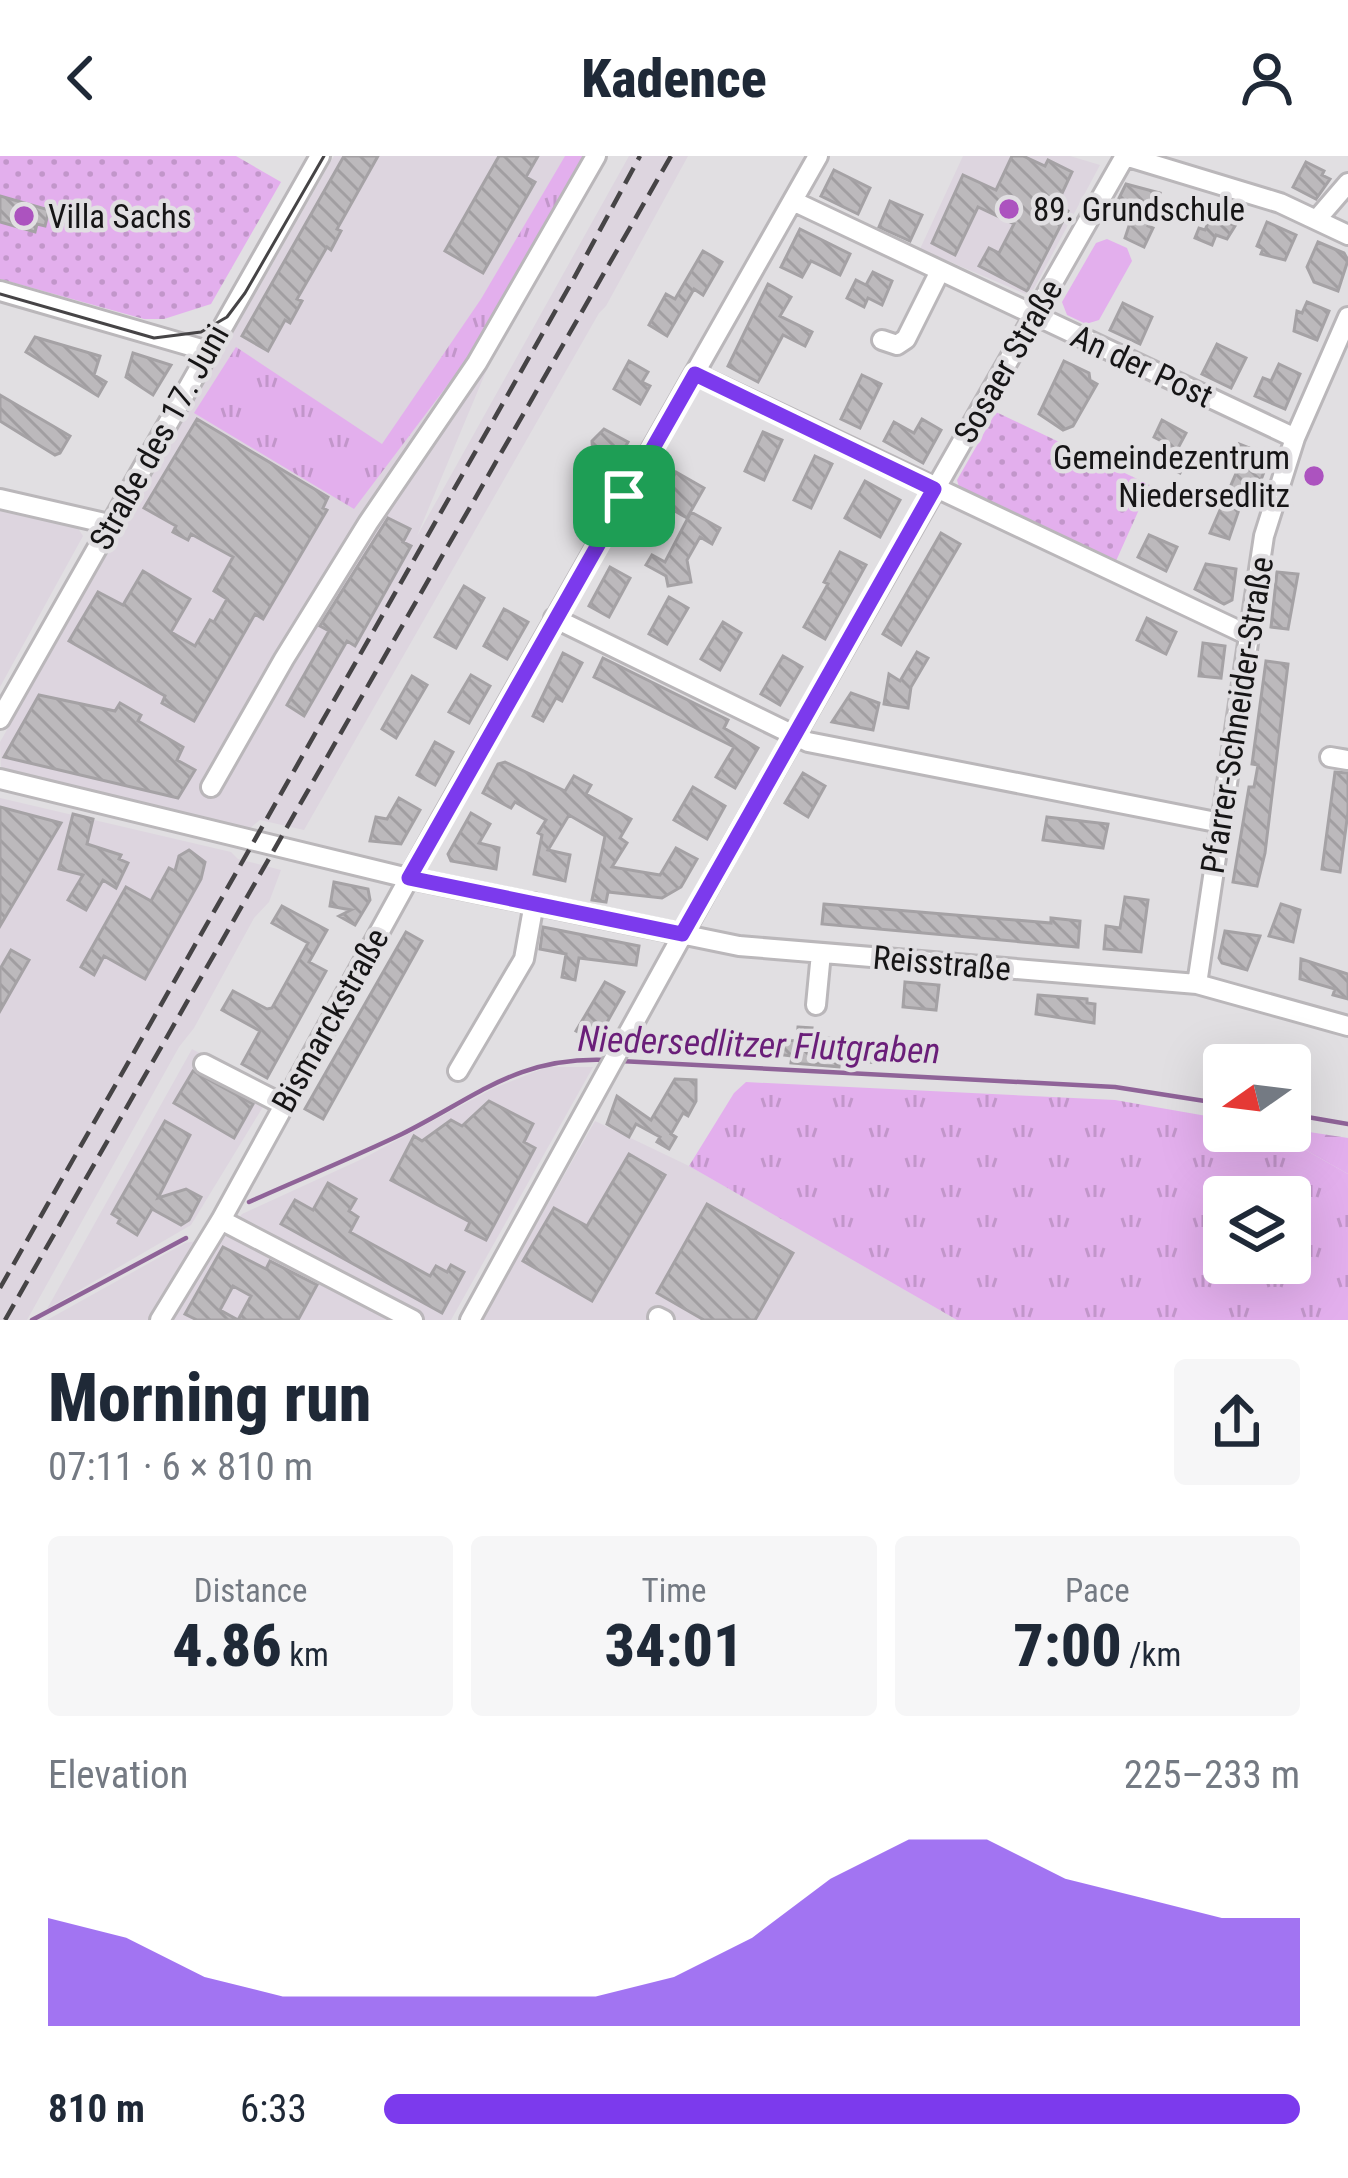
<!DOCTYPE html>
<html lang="en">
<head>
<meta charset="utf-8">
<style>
  :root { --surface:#fff; --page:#f6f6f7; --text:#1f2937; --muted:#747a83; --accent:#7c3aed }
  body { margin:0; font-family:"Roboto Condensed",sans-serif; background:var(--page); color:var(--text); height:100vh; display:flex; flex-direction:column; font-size:45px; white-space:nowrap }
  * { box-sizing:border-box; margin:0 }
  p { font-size:39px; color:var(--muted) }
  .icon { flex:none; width:66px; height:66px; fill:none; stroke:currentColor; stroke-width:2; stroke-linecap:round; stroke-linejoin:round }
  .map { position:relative; height:1164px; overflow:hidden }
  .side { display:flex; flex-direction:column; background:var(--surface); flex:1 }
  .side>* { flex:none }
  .needle { width:78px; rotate:256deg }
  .fabs { position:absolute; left:1203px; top:888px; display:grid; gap:24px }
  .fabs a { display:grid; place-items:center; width:108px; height:108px; border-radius:12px; background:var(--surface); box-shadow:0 12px 48px #0002; font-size:60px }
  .pin { position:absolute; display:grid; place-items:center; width:102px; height:102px; color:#fff; margin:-51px; border-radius:24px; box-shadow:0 6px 18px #0006 }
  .round { display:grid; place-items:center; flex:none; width:126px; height:126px; border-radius:12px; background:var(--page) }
  .summary { display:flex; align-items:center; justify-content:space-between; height:204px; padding:0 48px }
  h1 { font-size:66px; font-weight:800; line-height:90px }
  .metrics { display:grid; grid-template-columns:repeat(3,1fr); gap:18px; height:204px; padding:12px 48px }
  .metrics div { display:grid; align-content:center; border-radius:12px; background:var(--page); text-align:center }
  .metrics b { font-size:60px; font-weight:800 }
  .metrics small { font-size:33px; font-weight:400 }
  .metrics p { font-size:33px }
  .chart { height:336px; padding:24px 48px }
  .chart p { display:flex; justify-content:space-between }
  .chart svg { width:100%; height:216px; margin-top:12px; fill:var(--accent); opacity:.7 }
  ul { padding:0 48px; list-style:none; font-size:39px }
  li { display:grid; grid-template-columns:192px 144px 1fr; align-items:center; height:90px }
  li i { height:30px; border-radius:15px; background:var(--accent) }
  header { display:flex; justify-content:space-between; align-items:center; height:156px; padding:0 48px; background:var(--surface); font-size:54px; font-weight:800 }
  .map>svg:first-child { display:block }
  .built { fill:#ddd5df }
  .grass { fill:url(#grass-tufts); fill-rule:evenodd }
  .forest { fill:url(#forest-firs) }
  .park { fill:url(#park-dots) }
  .pitch { fill:#e3afed }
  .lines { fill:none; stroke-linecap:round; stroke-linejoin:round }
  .stream { stroke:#8f6398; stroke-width:4.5 }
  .building { fill:url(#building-back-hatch); stroke:#a5a2a5; stroke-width:3 }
  .minor-casing { stroke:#bab7ba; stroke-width:24 }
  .minor { stroke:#fff; stroke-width:18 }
  .tram { stroke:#464446; stroke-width:3 }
  .rail { stroke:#464446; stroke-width:4.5; stroke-dasharray:18 9; stroke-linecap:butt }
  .route-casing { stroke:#fff; stroke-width:24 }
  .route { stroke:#7c3aed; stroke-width:15 }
  .poi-dot { fill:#ac53bf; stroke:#e1dfe2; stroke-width:4.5 }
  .labels { text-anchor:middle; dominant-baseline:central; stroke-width:9; stroke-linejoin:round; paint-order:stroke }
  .poi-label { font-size:33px; fill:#161516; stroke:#e1dfe2; text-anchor:start }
  .street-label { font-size:33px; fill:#161516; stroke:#e1dfe2 }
  .water-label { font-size:36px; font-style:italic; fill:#6a1e79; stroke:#e1dfe2 }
</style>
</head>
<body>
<header><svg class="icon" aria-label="back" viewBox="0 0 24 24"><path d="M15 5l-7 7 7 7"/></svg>Kadence<svg class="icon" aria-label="person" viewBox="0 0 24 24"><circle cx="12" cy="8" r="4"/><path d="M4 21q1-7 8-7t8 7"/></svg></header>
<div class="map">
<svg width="1348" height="1164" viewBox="0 0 1348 1164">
  <defs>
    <pattern id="grass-tufts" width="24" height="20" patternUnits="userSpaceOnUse" patternTransform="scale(3)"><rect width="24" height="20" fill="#e3afed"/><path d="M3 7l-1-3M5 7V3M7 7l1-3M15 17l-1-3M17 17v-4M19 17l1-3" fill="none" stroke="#c296ca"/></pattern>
    <pattern id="forest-firs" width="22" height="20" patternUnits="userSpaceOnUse" patternTransform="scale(3)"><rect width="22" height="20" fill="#e3afed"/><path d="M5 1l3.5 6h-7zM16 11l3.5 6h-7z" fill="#c296ca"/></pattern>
    <pattern id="park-dots" width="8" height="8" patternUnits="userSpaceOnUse" patternTransform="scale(3)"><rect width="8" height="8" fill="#e3afed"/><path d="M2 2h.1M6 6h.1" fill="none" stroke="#c296ca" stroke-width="1.8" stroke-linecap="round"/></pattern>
    <pattern id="building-back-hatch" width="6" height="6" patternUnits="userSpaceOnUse" patternTransform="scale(3)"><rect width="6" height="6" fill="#bcb9bc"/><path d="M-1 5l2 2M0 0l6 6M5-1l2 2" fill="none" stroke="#a19ea1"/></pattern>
  </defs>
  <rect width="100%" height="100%" fill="#e1dfe2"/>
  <path class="built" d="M 334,0 L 579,0 L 464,199 L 487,213 L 417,380 L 629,0 L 688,0 L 606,150 L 599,157 L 304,674 L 260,664 L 250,672 L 1,615 L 0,586 Z
    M 963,0 L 1070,0 L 1100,9 L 1030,140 L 920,93 Z
    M 0,351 L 74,366 L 83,380 L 0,531 Z
    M 0,642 L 231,696 L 238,703 L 281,714 L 269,746 L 254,762 L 194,872 L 179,891 L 27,1164 L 0,1164 Z
    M 192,893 L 272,936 L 191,1069 L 47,1153 Z
    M 547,911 L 593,911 L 451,1164 L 47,1164 L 185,1087 L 226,1080 L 242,1058 L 362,1003 L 494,932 Z
    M 595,965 L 689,1010 L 957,1164 L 482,1164 Z"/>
  <path class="grass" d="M 565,0 L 586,0 L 471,198 L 354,353 L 194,257 L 236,191 L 382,288 L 481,143 Z
    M 746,926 L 1115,944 L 1224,963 L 1224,975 L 1272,975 L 1348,1018 L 1348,1164 L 957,1164 L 689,1010 L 734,937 ZM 1224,1041 L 1290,1041 L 1290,1107 L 1224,1107 Z"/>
  <path class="forest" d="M 1290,973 L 1348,982 L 1348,1018 L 1272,975 Z"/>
  <path class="park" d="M 0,0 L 236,0 L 281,26 L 211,148 L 164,163 L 144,163 L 0,123 Z
    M 996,256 L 1150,329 L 1116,405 L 959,331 L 957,324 Z"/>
  <path class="pitch" d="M 1107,83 L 1127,92 L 1132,105 L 1099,164 L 1086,168 L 1067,159 L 1062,146 L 1096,87 Z"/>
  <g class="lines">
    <path class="stream" d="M 620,905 L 1115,931 L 1224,948
      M 1290,958 L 1348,968
      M 249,1046 C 300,1023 352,1002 402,978 C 478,940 518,900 608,904
      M 32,1164 L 186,1082"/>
  </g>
  <path class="building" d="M 344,0 L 378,0 L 337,73 L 341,75 L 331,94 L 327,91 L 297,143 L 302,145 L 290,167 L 285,164 L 268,195 L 242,180 Z
    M 499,0 L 538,0 L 526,21 L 535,26 L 483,117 L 445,95 Z
    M 1012,0 L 1023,0 L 1045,10 L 1048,4 L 1072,16 L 1057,48 L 1068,55 L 1027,135 L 979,110 L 989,92 L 999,97 L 1014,68 L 978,51 L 955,99 L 932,87 L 963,19 L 996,34 Z
    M 1306,6 L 1324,15 L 1322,19 L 1330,23 L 1316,43 L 1293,31 Z
    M 834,14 L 870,32 L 858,58 L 821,40 Z
    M 1126,28 L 1160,37 L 1148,70 L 1153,72 L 1144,91 L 1125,82 L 1135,52 L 1117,46 Z
    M 0,40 L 49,54 L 45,70 L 37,68 L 35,76 L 0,66 Z
    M 890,45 L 922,59 L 910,85 L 879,71 Z
    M 1214,53 L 1232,60 L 1229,67 L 1235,70 L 1227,83 L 1216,79 L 1212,89 L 1195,82 L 1199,72 L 1205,74 Z
    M 1267,66 L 1296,79 L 1285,104 L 1261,98 L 1263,93 L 1257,90 Z
    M 800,73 L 850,98 L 840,119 L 811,105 L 802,121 L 781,111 Z
    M 1318,86 L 1344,97 L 1348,104 L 1338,135 L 1314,126 L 1307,111 Z
    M 703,95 L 722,106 L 703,139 L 694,133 L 667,180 L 649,169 L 666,138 L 675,143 Z
    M 873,116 L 892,125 L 882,149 L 868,142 L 864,151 L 847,142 L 856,124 L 866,129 Z
    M 768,128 L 791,141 L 780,160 L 812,176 L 805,190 L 783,179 L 758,226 L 728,210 Z
    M 1307,146 L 1329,155 L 1317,184 L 1294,175 L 1297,155 L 1302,157 Z
    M 1123,147 L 1152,161 L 1140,188 L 1110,174 Z
    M 35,181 L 100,200 L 94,219 L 106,226 L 98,240 L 26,196 Z
    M 1217,188 L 1246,202 L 1231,232 L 1202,218 Z
    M 133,197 L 171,209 L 153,239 L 126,221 Z
    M 629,205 L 648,216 L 642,226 L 650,230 L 640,248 L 614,233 Z
    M 1064,205 L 1089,217 L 1090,224 L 1097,228 L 1073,270 L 1063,274 L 1039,258 Z
    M 1279,208 L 1300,218 L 1285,253 L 1255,240 L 1263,222 L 1271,225 Z
    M 862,219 L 881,228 L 860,272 L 841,263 Z
    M 0,239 L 70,280 L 60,297 L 55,299 L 0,265 Z
    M 197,263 L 328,341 L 323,352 L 327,354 L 263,463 L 255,458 L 194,565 L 162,547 L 165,540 L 69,485 L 98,436 L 123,449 L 143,415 L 190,443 L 171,476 L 195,490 L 210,464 L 214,466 L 227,443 L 214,435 L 233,401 L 191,378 L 188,384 L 173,376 L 176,370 L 144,352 Z
    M 922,263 L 941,274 L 923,307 L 884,285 L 894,266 L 914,277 Z
    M 1162,264 L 1186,277 L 1178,292 L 1190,298 L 1180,317 L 1160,307 L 1169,289 L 1154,281 Z
    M 604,273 L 628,286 L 608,320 L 589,310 L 593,302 L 592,285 Z
    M 763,276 L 782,284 L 764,324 L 745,315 Z
    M 1239,288 L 1270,300 L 1256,337 L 1246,333 L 1229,383 L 1210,377 L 1241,306 L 1233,303 Z
    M 815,300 L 832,308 L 811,352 L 794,344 Z
    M 676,316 L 704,332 L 687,362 L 659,346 Z
    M 865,325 L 900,344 L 880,381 L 845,362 Z
    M 691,356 L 720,372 L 712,388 L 700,381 L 687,404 L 691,426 L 668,430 L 666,420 L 646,409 L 652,399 L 665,406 Z
    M 388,362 L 410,373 L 403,386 L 411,390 L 355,490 L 347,485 L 304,560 L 287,549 L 329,475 L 320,470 Z
    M 941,377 L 960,388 L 901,489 L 883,478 Z
    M 1149,379 L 1177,391 L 1166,415 L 1138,401 Z
    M 840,396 L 866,409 L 825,483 L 804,471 L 828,428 L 824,426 Z
    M 1206,408 L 1236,413 L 1232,444 L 1224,448 L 1195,433 Z
    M 610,411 L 630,422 L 609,461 L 589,450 Z
    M 1277,416 L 1298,418 L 1288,473 L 1271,471 Z
    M 464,430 L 484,442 L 456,492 L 435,481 Z
    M 669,441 L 688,452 L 667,488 L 649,478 Z
    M 504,453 L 528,466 L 507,503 L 484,490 Z
    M 1147,462 L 1176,476 L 1166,498 L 1137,484 Z
    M 723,466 L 741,477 L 720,514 L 701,503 Z
    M 1203,487 L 1225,490 L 1221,522 L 1199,520 Z
    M 917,496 L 928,502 L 911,531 L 908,552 L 884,548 L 889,518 L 900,525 Z
    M 563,497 L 582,507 L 562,545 L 556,542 L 543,565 L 533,560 Z
    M 783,500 L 802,511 L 780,549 L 761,538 Z
    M 603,502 L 728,564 L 724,572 L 758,592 L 735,632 L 716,621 L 734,591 L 594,521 Z
    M 1266,505 L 1288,508 L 1265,697 L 1257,730 L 1233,726 L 1249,631 L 1254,631 L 1258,609 L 1252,608 Z
    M 471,519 L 490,530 L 469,567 L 449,556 Z
    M 412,520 L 427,529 L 396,582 L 382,573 Z
    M 851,537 L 879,547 L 873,574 L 832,566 Z
    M 39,539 L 115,555 L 120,547 L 141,559 L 138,565 L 183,591 L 177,604 L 195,614 L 178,642 L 4,601 Z
    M 435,586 L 453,596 L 435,629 L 417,619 Z
    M 505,606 L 565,635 L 574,620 L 591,629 L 586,638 L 631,663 L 620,682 L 627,687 L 612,711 L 660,719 L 676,692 L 697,703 L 681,731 L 662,742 L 608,736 L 606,746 L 592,744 L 605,680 L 569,659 L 548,694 L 570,699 L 565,725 L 534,718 L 542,679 L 538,677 L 546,664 L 515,646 L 511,652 L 483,637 L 498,608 Z
    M 1335,616 L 1348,617 L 1348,656 L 1340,716 L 1322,713 Z
    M 803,617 L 825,630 L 808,661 L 785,647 Z
    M 693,631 L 725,650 L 707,683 L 674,664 Z
    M 399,642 L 420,654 L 401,688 L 370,685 L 376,661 L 387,663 Z
    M 0,651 L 61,667 L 0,770 Z
    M 471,657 L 490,668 L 479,687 L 499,692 L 496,713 L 451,705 L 448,698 Z
    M 73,658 L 93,663 L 87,688 L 121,699 L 119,703 L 128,707 L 116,732 L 103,724 L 86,754 L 68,744 L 83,719 L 59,713 Z
    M 1047,661 L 1108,668 L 1103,692 L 1043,684 Z
    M 189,694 L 205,706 L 201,723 L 145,823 L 104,800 L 94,819 L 81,811 L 126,731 L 151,745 L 169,712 L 175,715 L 179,700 Z
    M 334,726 L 368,733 L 370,744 L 355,769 L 339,760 L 351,754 L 330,750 Z
    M 1125,741 L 1148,744 L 1141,796 L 1104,793 L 1106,770 L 1120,772 Z
    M 824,748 L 1051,767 L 1051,762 L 1080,765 L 1078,791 L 822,768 Z
    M 1281,748 L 1300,754 L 1293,786 L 1269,780 Z
    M 282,750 L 327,774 L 309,806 L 326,815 L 267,922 L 242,908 L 260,875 L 222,854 L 233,835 L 267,853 L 272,852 L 308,787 L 272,767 Z
    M 543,771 L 639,790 L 636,809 L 579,802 L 575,824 L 562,821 L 566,798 L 540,793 Z
    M 1225,775 L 1260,780 L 1247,814 L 1222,807 L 1219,802 Z
    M 406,776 L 422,785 L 323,963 L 305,953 Z
    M 11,794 L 29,804 L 0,855 L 0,813 Z
    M 1301,803 L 1348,818 L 1348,843 L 1333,839 L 1335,833 L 1300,823 Z
    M 605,826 L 624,836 L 596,886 L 576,875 Z
    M 905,826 L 939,829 L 936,854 L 903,851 Z
    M 1038,839 L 1087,843 L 1087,847 L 1095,848 L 1094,867 L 1036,858 Z
    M 798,871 L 812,872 L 811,881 L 881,886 L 879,907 L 840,904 L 839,911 L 791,907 L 792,900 L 767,897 L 769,883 L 797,885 Z
    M 193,915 L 253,948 L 234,982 L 174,947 Z
    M 675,923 L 696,924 L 696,945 L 688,960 L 683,957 L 671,978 L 676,981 L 669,993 L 657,986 L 660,981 L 636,968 L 629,981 L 607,968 L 617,940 L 651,964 Z
    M 489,945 L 533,968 L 524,986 L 535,992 L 486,1084 L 466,1074 L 470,1066 L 391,1024 L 414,980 L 422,985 L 451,964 L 462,970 Z
    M 165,965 L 190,979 L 158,1042 L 186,1033 L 201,1041 L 189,1064 L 181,1069 L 152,1053 L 137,1079 L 118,1067 L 120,1063 L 112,1058 Z
    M 629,998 L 665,1019 L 592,1145 L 523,1105 L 554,1052 L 587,1070 Z
    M 328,1027 L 356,1043 L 349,1055 L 358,1061 L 350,1076 L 430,1120 L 436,1110 L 447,1116 L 451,1109 L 464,1116 L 442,1157 L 281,1068 L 295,1044 L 313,1054 Z
    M 707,1048 L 793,1097 L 755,1164 L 704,1164 L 657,1137 Z
    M 223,1091 L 266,1113 L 270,1105 L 317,1129 L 298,1164 L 238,1164 L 251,1140 L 233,1130 L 220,1154 L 238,1164 L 197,1164 L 185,1158 Z"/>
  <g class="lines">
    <defs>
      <path id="minor" d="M 1125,0 L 1280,47 L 1348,79
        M 793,45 L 1295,282
        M 1317,63 L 1348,27
        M 0,135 L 208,195
        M 882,184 L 897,189 L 906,183 L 940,115
        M 695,218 L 1248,479
        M 0,343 L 109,368
        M 554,462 L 808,586 L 1221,667
        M 0,563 L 320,0
        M 1330,601 L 1348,604
        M 0,623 L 408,722 L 739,790 L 1197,828 L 1348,870
        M 211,631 L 284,503 L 368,367 L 477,207 L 596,0
        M 1197,828 L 1264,380 L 1295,282 L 1348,161
        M 816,849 L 821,797
        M 204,908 L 284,949
        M 458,915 L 524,803 L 534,747
        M 221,1064 L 413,1164
        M 658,1161 L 664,1164
        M 160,1164 L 221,1064 L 441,664 L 818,0
        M 470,1164 L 726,700 L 1125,0"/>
    </defs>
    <use href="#minor" class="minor-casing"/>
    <use href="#minor" class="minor"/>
    <path class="tram" d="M 0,138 L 154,182 L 201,176 L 227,161 L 245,137 L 324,0"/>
    <path class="rail" d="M 0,1132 L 573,124 L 640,0
      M 5,1164 L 671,0"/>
  </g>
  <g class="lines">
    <defs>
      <path id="route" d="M 695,218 L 934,333 L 682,778 L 409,722 Z"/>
    </defs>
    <use href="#route" class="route-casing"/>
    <use href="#route" class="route"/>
  </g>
  <g class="poi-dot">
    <circle cx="1009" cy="53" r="12"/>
    <circle cx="24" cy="60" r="12"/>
    <circle cx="1314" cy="320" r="12"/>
  </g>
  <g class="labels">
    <g class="poi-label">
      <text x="1033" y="53">89. Grundschule</text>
      <text x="48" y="60">Villa Sachs</text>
      <text x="1290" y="301" text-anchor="end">Gemeindezentrum<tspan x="1290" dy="38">Niedersedlitz</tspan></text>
    </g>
    <g class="street-label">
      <text transform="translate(1008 205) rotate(-60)">Sosaer Straße</text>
      <text transform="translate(1142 210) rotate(25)">An der Post</text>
      <text transform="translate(159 281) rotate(-61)">Straße des 17. Juni</text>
      <text transform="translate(1237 559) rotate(-81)">Pfarrer-Schneider-Straße</text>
      <text transform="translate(942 807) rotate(5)">Reisstraße</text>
      <text transform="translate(330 864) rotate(-61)">Bismarckstraße</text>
    </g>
    <g class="water-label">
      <text transform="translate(759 889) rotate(2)">Niedersedlitzer Flutgraben</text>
    </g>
  </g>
</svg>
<div class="fabs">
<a><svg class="needle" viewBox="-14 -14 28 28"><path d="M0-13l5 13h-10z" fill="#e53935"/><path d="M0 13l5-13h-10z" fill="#747a83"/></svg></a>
<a><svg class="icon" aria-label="layers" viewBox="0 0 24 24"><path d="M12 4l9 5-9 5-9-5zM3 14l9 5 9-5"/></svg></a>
</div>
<div class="pin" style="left:624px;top:340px;background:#1e9e55"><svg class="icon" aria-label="arrive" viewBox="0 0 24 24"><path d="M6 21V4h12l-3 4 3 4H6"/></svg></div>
</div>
<section class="side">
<div class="summary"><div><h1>Morning run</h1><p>07:11 · 6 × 810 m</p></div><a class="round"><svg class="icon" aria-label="share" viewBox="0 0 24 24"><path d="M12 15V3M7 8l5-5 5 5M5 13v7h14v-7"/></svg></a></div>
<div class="metrics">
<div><p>Distance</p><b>4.86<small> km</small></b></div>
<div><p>Time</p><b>34:01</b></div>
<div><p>Pace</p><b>7:00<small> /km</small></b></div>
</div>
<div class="chart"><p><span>Elevation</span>225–233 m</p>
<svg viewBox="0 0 160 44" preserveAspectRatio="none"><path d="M0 44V22L10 26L20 34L30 38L40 38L50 38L60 38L70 38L80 34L90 26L100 14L110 6L120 6L130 14L140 18L150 22L160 22V44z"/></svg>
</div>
<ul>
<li><b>810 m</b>6:33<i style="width:100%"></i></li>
</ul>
</section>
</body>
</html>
